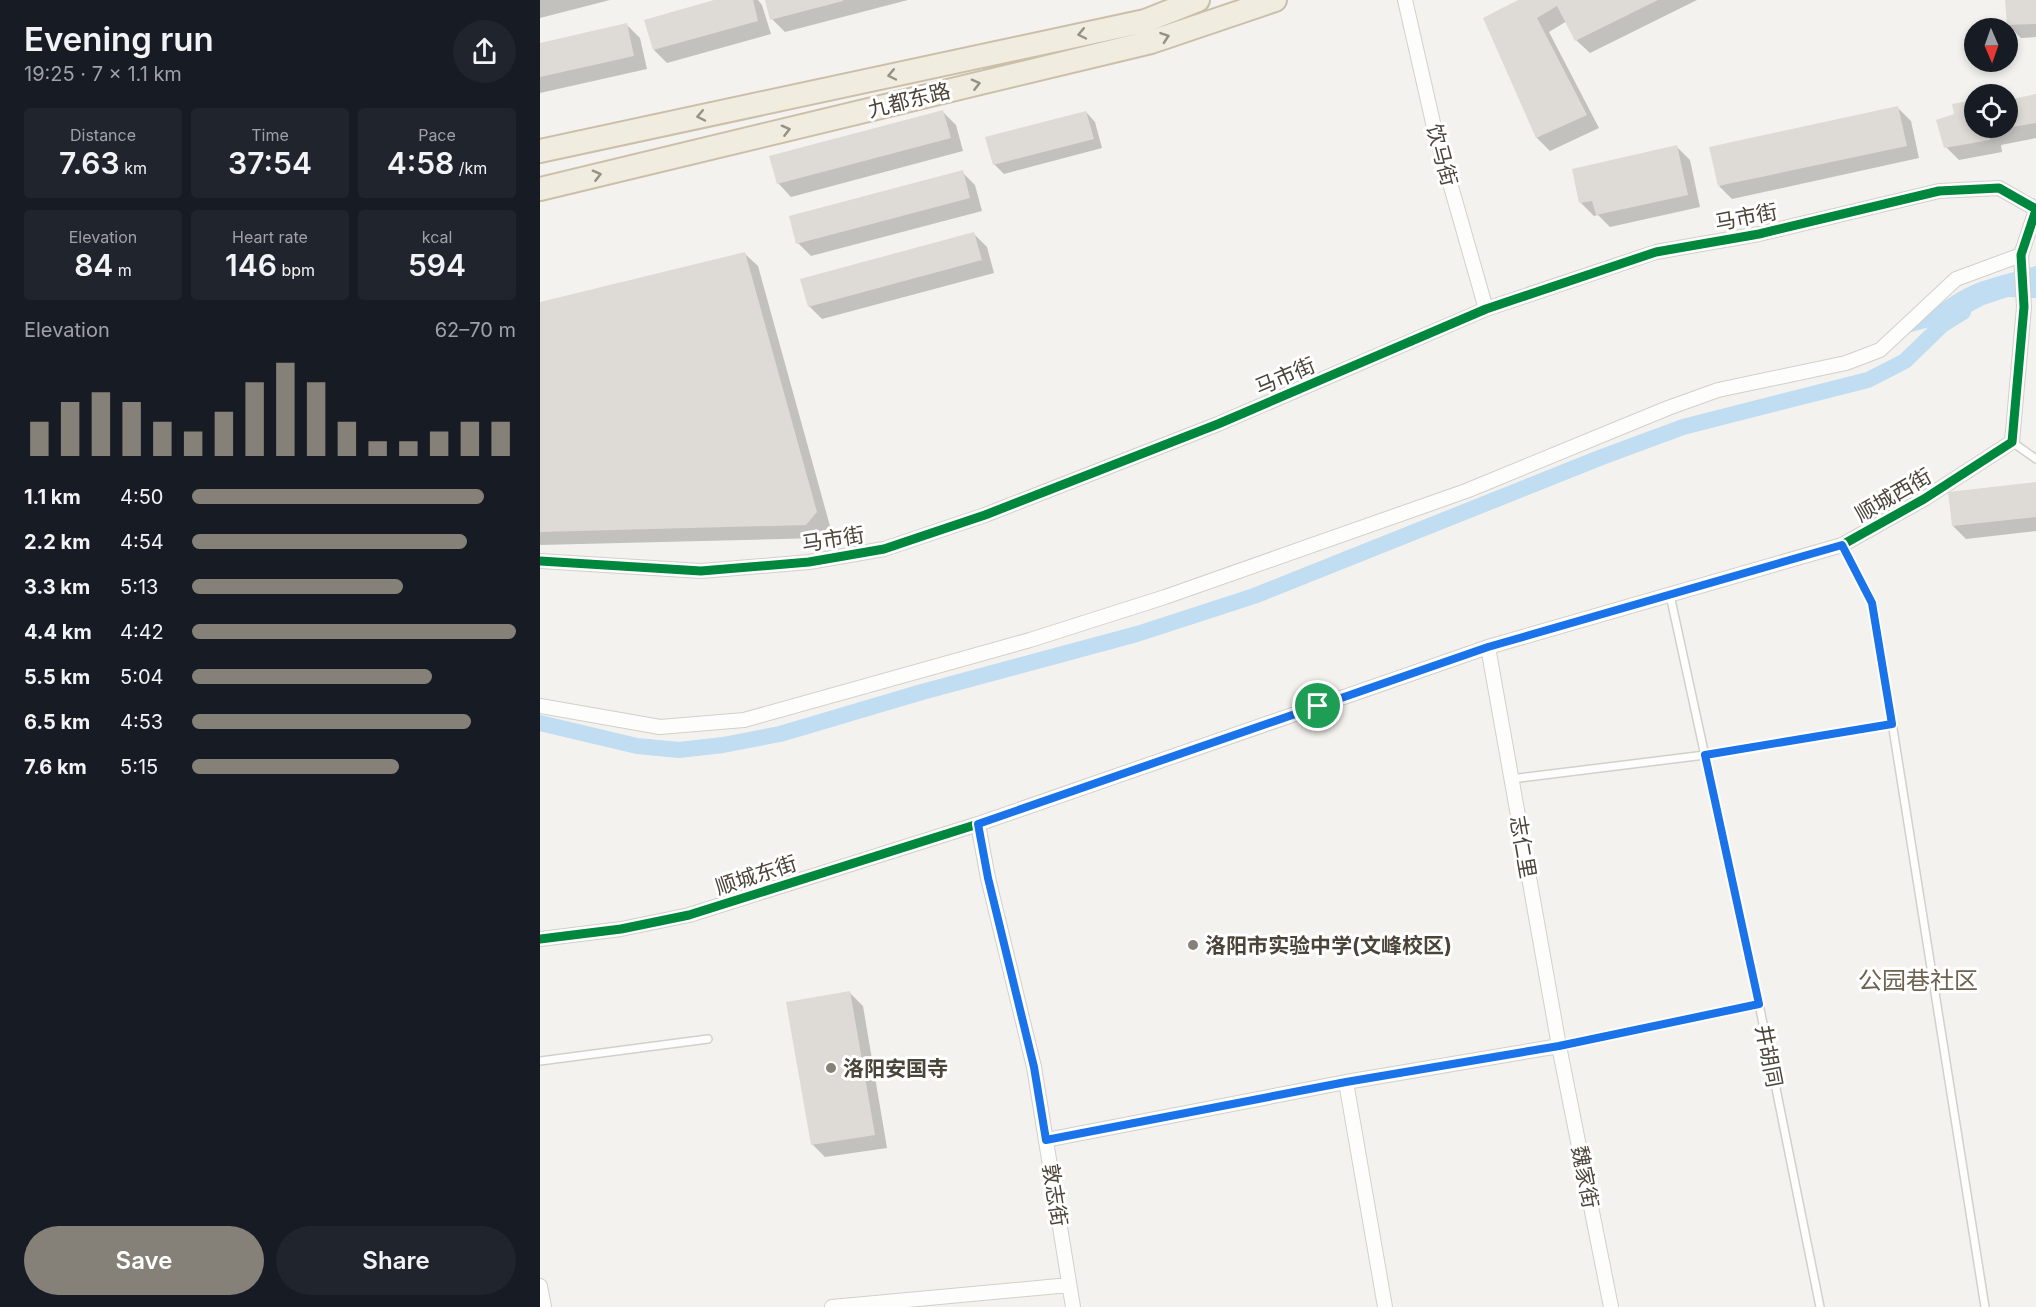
<!DOCTYPE html>
<html lang="en">
<head>
<meta charset="utf-8">
<style>
  :root { --surface:#171b24; --page:#20242c; --text:#f1f3f6; --muted:#9ea1a6; --accent:#868178 }
  body { margin:0; font-family:Inter,"Noto Sans SC",sans-serif; background:var(--page); color:var(--text); height:100vh; display:flex; flex-direction:column; font-size:22px; white-space:nowrap }
  * { box-sizing:border-box; margin:0 }
  p { font-size:20px; color:var(--muted) }
  .icon { flex:none; width:33px; height:33px; fill:none; stroke:currentColor; stroke-width:2; stroke-linecap:round; stroke-linejoin:round }
  .map { position:relative; flex:1; overflow:hidden }
  .drawer { display:flex; flex-direction:column; background:var(--surface); width:540px }
  .drawer>* { flex:none }
  .needle { width:39px; rotate:178deg }
  .tools { position:absolute; left:1424px; top:18px; display:grid; gap:12px }
  .tools a { display:grid; place-items:center; width:54px; height:54px; border-radius:50%; background:var(--surface); box-shadow:0 3px 9px #0003; font-size:30px }
  .pin { position:absolute; display:grid; place-items:center; width:51px; height:51px; color:#fff; margin:-26px; border:3px solid #fff; border-radius:50%; box-shadow:0 2px 6px #0007 }
  .round { display:grid; place-items:center; flex:none; width:63px; height:63px; border-radius:32px; background:var(--page) }
  .head { display:flex; align-items:center; justify-content:space-between; height:102px; padding:0 24px }
  h1 { font-size:33px; font-weight:600; line-height:45px }
  .figures { display:grid; grid-template-columns:repeat(3,1fr); gap:9px; height:102px; padding:6px 24px }
  .figures div { display:grid; align-content:center; border-radius:6px; background:var(--page); text-align:center }
  .figures b { font-size:30px; font-weight:600 }
  .figures small { font-size:16px; font-weight:400 }
  .figures p { font-size:16px }
  .chart { height:168px; padding:12px 24px }
  .chart p { display:flex; justify-content:space-between }
  .chart svg { width:100%; height:108px; margin-top:6px; stroke:var(--accent); stroke-width:6 }
  .cta { display:flex; gap:12px; margin-top:auto; padding:12px 24px }
  .cta a { flex:1; height:69px; border-radius:36px; background:var(--accent); color:#fff; font-size:24px; font-weight:600; line-height:69px; text-align:center }
  .cta a+a { background:var(--page); color:var(--text) }
  ul { padding:0 24px; list-style:none; font-size:20px }
  li { display:grid; grid-template-columns:96px 72px 1fr; align-items:center; height:45px }
  li i { height:15px; border-radius:8px; background:var(--accent) }
  main { display:flex; flex:1; min-height:0 }
  .map>svg:first-child { display:block }
  .water { fill:#c0ddf1 }
  .shadow { fill:#0003 }
  .lines { fill:none; stroke-linecap:round; stroke-linejoin:round }
  .canal { stroke:#c0ddf1; stroke-width:16 }
  .building { fill:#dedbd6 }
  .service-casing { stroke:#d2d0cb; stroke-width:10 }
  .minor-casing { stroke:#d2d0cb; stroke-width:16 }
  .trunk-casing { stroke:#ccbfa9; stroke-width:26 }
  .service { stroke:#fdfdfc; stroke-width:7 }
  .minor { stroke:#fdfdfc; stroke-width:14 }
  .trunk { stroke:#f0ece0; stroke-width:22 }
  .cycleway-casing { stroke:#fff; stroke-width:13 }
  .cycleway { stroke:#00873e; stroke-width:9 }
  .oneway { stroke:#959084 }
  .route-casing { stroke:#fff; stroke-width:12 }
  .route { stroke:#1a73e8; stroke-width:8 }
  .poi-dot { fill:#868178; stroke:#fff; stroke-width:2 }
  .labels { text-anchor:middle; dominant-baseline:central; stroke-width:6; stroke-linejoin:round; paint-order:stroke }
  .street-label { font-size:21px; fill:#4b4439; stroke:#fff }
  .poi-label { font-size:21px; font-weight:bold; fill:#4b4439; stroke:#fff; text-anchor:start }
  .quarter-label { font-size:24px; fill:#6e6250; stroke:#fff }
</style>
</head>
<body>
<main>
<section class="drawer">
<div class="head"><div><h1>Evening run</h1><p>19:25 · 7 × 1.1 km</p></div><a class="round"><svg class="icon" aria-label="share" viewBox="0 0 24 24"><path d="M12 15V3M7 8l5-5 5 5M5 13v7h14v-7"/></svg></a></div>
<div class="figures">
<div><p>Distance</p><b>7.63<small> km</small></b></div>
<div><p>Time</p><b>37:54</b></div>
<div><p>Pace</p><b>4:58<small> /km</small></b></div>
</div>
<div class="figures">
<div><p>Elevation</p><b>84<small> m</small></b></div>
<div><p>Heart rate</p><b>146<small> bpm</small></b></div>
<div><p>kcal</p><b>594</b></div>
</div>
<div class="chart"><p><span>Elevation</span>62–70 m</p>
<svg viewBox="0 0 160 44" preserveAspectRatio="none"><path d="M5 44V30M15 44V22M25 44V18M35 44V22M45 44V30M55 44V34M65 44V26M75 44V14M85 44V6M95 44V14M105 44V30M115 44V38M125 44V38M135 44V34M145 44V30M155 44V30"/></svg>
</div>
<ul>
<li><b>1.1 km</b>4:50<i style="width:90%"></i></li>
<li><b>2.2 km</b>4:54<i style="width:85%"></i></li>
<li><b>3.3 km</b>5:13<i style="width:65%"></i></li>
<li><b>4.4 km</b>4:42<i style="width:100%"></i></li>
<li><b>5.5 km</b>5:04<i style="width:74%"></i></li>
<li><b>6.5 km</b>4:53<i style="width:86%"></i></li>
<li><b>7.6 km</b>5:15<i style="width:64%"></i></li>
</ul>
<div class="cta"><a>Save</a><a>Share</a></div>
</section>
<div class="map">
<svg width="1496" height="1307" viewBox="0 0 1496 1307">
  <rect width="100%" height="100%" fill="#f4f2ee"/>
  <path class="water" d="M 1496,266 L 1496,298 L 1468,297 L 1444,305 L 1416,320 L 1364,334 C 1384,319 1402,300 1424,289 C 1445,278 1473,273 1496,266 Z"/>
  <path class="shadow" d="M 0,0 L 70,0 L 0,18 Z
    M 180,0 L 218,0 L 222,5 L 231,34 L 127,63 L 114,50 Z
    M 227,0 L 368,0 L 245,32 L 232,19 Z
    M 981,0 L 1157,0 L 1050,53 L 1036,40 L 1027,21 L 1009,32 L 1059,128 L 1010,151 L 997,138 L 945,18 Z
    M 1467,0 L 1496,0 L 1496,37 L 1481,38 L 1468,25 Z
    M 87,25 L 100,38 L 107,69 L 0,93 L 0,44 Z
    M 1496,96 L 1496,138 L 1461,145 L 1462,152 L 1419,160 L 1406,147 L 1415,115 L 1434,101 L 1434,128 L 1467,128 L 1467,102 Z
    M 1358,108 L 1371,121 L 1379,158 L 1192,199 L 1179,186 Z
    M 403,112 L 416,125 L 423,151 L 251,197 L 238,183 Z
    M 546,112 L 555,122 L 562,148 L 464,174 L 454,164 Z
    M 1137,147 L 1150,160 L 1160,207 L 1070,227 L 1058,215 L 1054,216 L 1041,203 Z
    M 422,172 L 435,185 L 442,211 L 271,256 L 258,243 Z
    M 434,234 L 447,247 L 454,273 L 282,319 L 269,306 Z
    M 204,253 L 218,266 L 290,526 L 279,538 L 0,545 L 0,303 Z
    M 1496,484 L 1496,531 L 1426,539 L 1413,526 Z
    M 310,993 L 323,1006 L 347,1148 L 285,1157 L 272,1144 Z"/>
  <g class="lines">
    <path class="canal" d="M 0,723 L 97,746 L 139,750 L 183,745 L 240,734 L 382,692 L 597,634 L 714,596 L 1062,457 L 1143,427 L 1328,380 L 1365,361 L 1402,325 L 1423,312"/>
  </g>
  <path class="building" d="M 174,0 L 213,0 L 218,21 L 113,50 L 104,20 Z
    M 225,0 L 303,0 L 303,1 L 230,20 Z
    M 978,0 L 1118,0 L 1035,41 L 1017,6 L 997,18 L 1047,115 L 996,138 L 943,18 Z
    M 1465,0 L 1496,0 L 1496,24 L 1467,25 Z
    M 87,23 L 94,56 L 0,77 L 0,43 Z
    M 1496,94 L 1496,123 L 1467,128 L 1467,100 Z
    M 1434,100 L 1434,128 L 1467,129 L 1449,132 L 1450,140 L 1404,148 L 1396,120 L 1414,114 L 1412,104 Z
    M 1358,106 L 1367,146 L 1178,186 L 1169,147 Z
    M 403,110 L 411,138 L 237,184 L 229,156 Z
    M 546,111 L 554,139 L 453,165 L 445,137 Z
    M 1137,145 L 1148,195 L 1056,215 L 1052,201 L 1039,203 L 1032,169 Z
    M 423,170 L 430,198 L 256,244 L 249,216 Z
    M 434,232 L 442,260 L 268,307 L 260,279 Z
    M 205,252 L 277,512 L 266,525 L 0,532 L 0,302 Z
    M 1496,482 L 1496,517 L 1412,526 L 1408,492 Z
    M 310,991 L 335,1135 L 271,1145 L 246,1002 Z"/>
  <g class="lines">
    <defs>
      <path id="service" d="M 1472,442 L 1496,459
        M 1302,545 L 1333,603 L 1445,1307
        M 1130,595 L 1219,1004 L 1280,1307
        M 971,779 L 1165,755 L 1352,724
        M 1019,1046 L 1219,1004
        M 0,1061 L 168,1039"/>
      <path id="minor" d="M 865,0 L 894,127 L 946,309
        M 0,561 L 161,571 L 269,562 L 344,549 L 445,515 L 678,424 L 946,309 L 1116,252 L 1219,234 L 1399,191 L 1459,188 L 1496,209
        M 948,647 L 1019,1046 L 1071,1307
        M 0,706 L 120,727 L 204,720 L 490,640 L 625,597 L 926,491 L 1128,408 L 1178,390 L 1306,363 L 1340,350 L 1416,279 L 1481,255
        M 438,824 L 448,878 L 494,1067 L 533,1307
        M 0,939 L 81,929 L 149,915 L 438,824 L 948,647 L 1302,545 L 1384,499 L 1472,442 L 1484,307 L 1481,255 L 1496,210
        M 806,1082 L 845,1307
        M 506,1140 L 806,1082 L 1019,1046
        M 0,1286 L 4,1307
        M 292,1307 L 529,1285"/>
      <path id="trunk" d="M 0,151 L 605,21 L 658,0
        M 0,189 L 611,42 L 735,0"/>
    </defs>
    <use href="#service" class="service-casing"/>
    <use href="#minor" class="minor-casing"/>
    <use href="#trunk" class="trunk-casing"/>
    <use href="#service" class="service"/>
    <use href="#minor" class="minor"/>
    <use href="#trunk" class="trunk"/>
    <defs>
      <path id="cycleway" d="M 0,561 L 161,571 L 269,562 L 344,549 L 445,515 L 678,424 L 946,309 L 1116,252 L 1219,234 L 1399,191 L 1459,188 L 1496,209
        M 0,939 L 81,929 L 149,915 L 438,824 L 948,647 L 1302,545 L 1384,499 L 1472,442 L 1484,307 L 1481,255 L 1496,210"/>
    </defs>
    <use href="#cycleway" class="cycleway-casing"/>
    <use href="#cycleway" class="cycleway"/>
  </g>
  <defs><path id="oneway-chevron" d="M-2-3.5L2.5 0L-2 3.5" fill="none" stroke-width="1.6" stroke-linecap="round" stroke-linejoin="round" transform="scale(1.5)"/></defs>
  <g class="oneway">
    <use href="#oneway-chevron" transform="translate(542 34) rotate(168)"/>
    <use href="#oneway-chevron" transform="translate(625 37) rotate(-19)"/>
    <use href="#oneway-chevron" transform="translate(352 75) rotate(168)"/>
    <use href="#oneway-chevron" transform="translate(436 84) rotate(-14)"/>
    <use href="#oneway-chevron" transform="translate(161 116) rotate(168)"/>
    <use href="#oneway-chevron" transform="translate(246 130) rotate(-14)"/>
    <use href="#oneway-chevron" transform="translate(57 175) rotate(-14)"/>
  </g>
  <g class="lines">
    <defs>
      <path id="route" d="M 1302,545 L 1332,603 L 1352,724 L 1165,755 L 1219,1004 L 1019,1046 L 806,1082 L 506,1140 L 494,1067 L 448,878 L 438,824 L 948,647 Z"/>
    </defs>
    <use href="#route" class="route-casing"/>
    <use href="#route" class="route"/>
  </g>
  <g class="poi-dot">
    <circle cx="653" cy="945" r="6"/>
    <circle cx="291" cy="1068" r="6"/>
  </g>
  <g class="labels">
    <g class="street-label">
      <text transform="translate(369 100) rotate(-14)">九都东路</text>
      <text transform="translate(902 155) rotate(75)">饮马街</text>
      <text transform="translate(1206 217) rotate(-11)">马市街</text>
      <text transform="translate(745 376) rotate(-23)">马市街</text>
      <text transform="translate(1353 495) rotate(-30)">顺城西街</text>
      <text transform="translate(293 539) rotate(-9)">马市街</text>
      <text transform="translate(983 847) rotate(80)">志仁里</text>
      <text transform="translate(216 875) rotate(-18)">顺城东街</text>
      <text transform="translate(1229 1056) rotate(79)">井胡同</text>
      <text transform="translate(1045 1177) rotate(79)">魏家街</text>
      <text transform="translate(515 1195) rotate(81)">敦志街</text>
    </g>
    <g class="poi-label">
      <text x="665" y="945">洛阳市实验中学(文峰校区)</text>
      <text x="303" y="1068">洛阳安国寺</text>
    </g>
    <g class="quarter-label">
      <text x="1378" y="980">公园巷社区</text>
    </g>
  </g>
</svg>
<div class="tools">
<a><svg class="needle" viewBox="-14 -14 28 28"><path d="M0-13l5 13h-10z" fill="#e53935"/><path d="M0 13l5-13h-10z" fill="#9ea1a6"/></svg></a>
<a><svg class="icon" aria-label="locate" viewBox="0 0 24 24"><circle cx="12" cy="12" r="6"/><path d="M12 2v4M12 18v4M2 12h4M18 12h4"/></svg></a>
</div>
<div class="pin" style="left:778px;top:706px;background:#1e9e55"><svg class="icon" aria-label="arrive" viewBox="0 0 24 24"><path d="M6 21V4h12l-3 4 3 4H6"/></svg></div>
</div>
</main>
</body>
</html>
